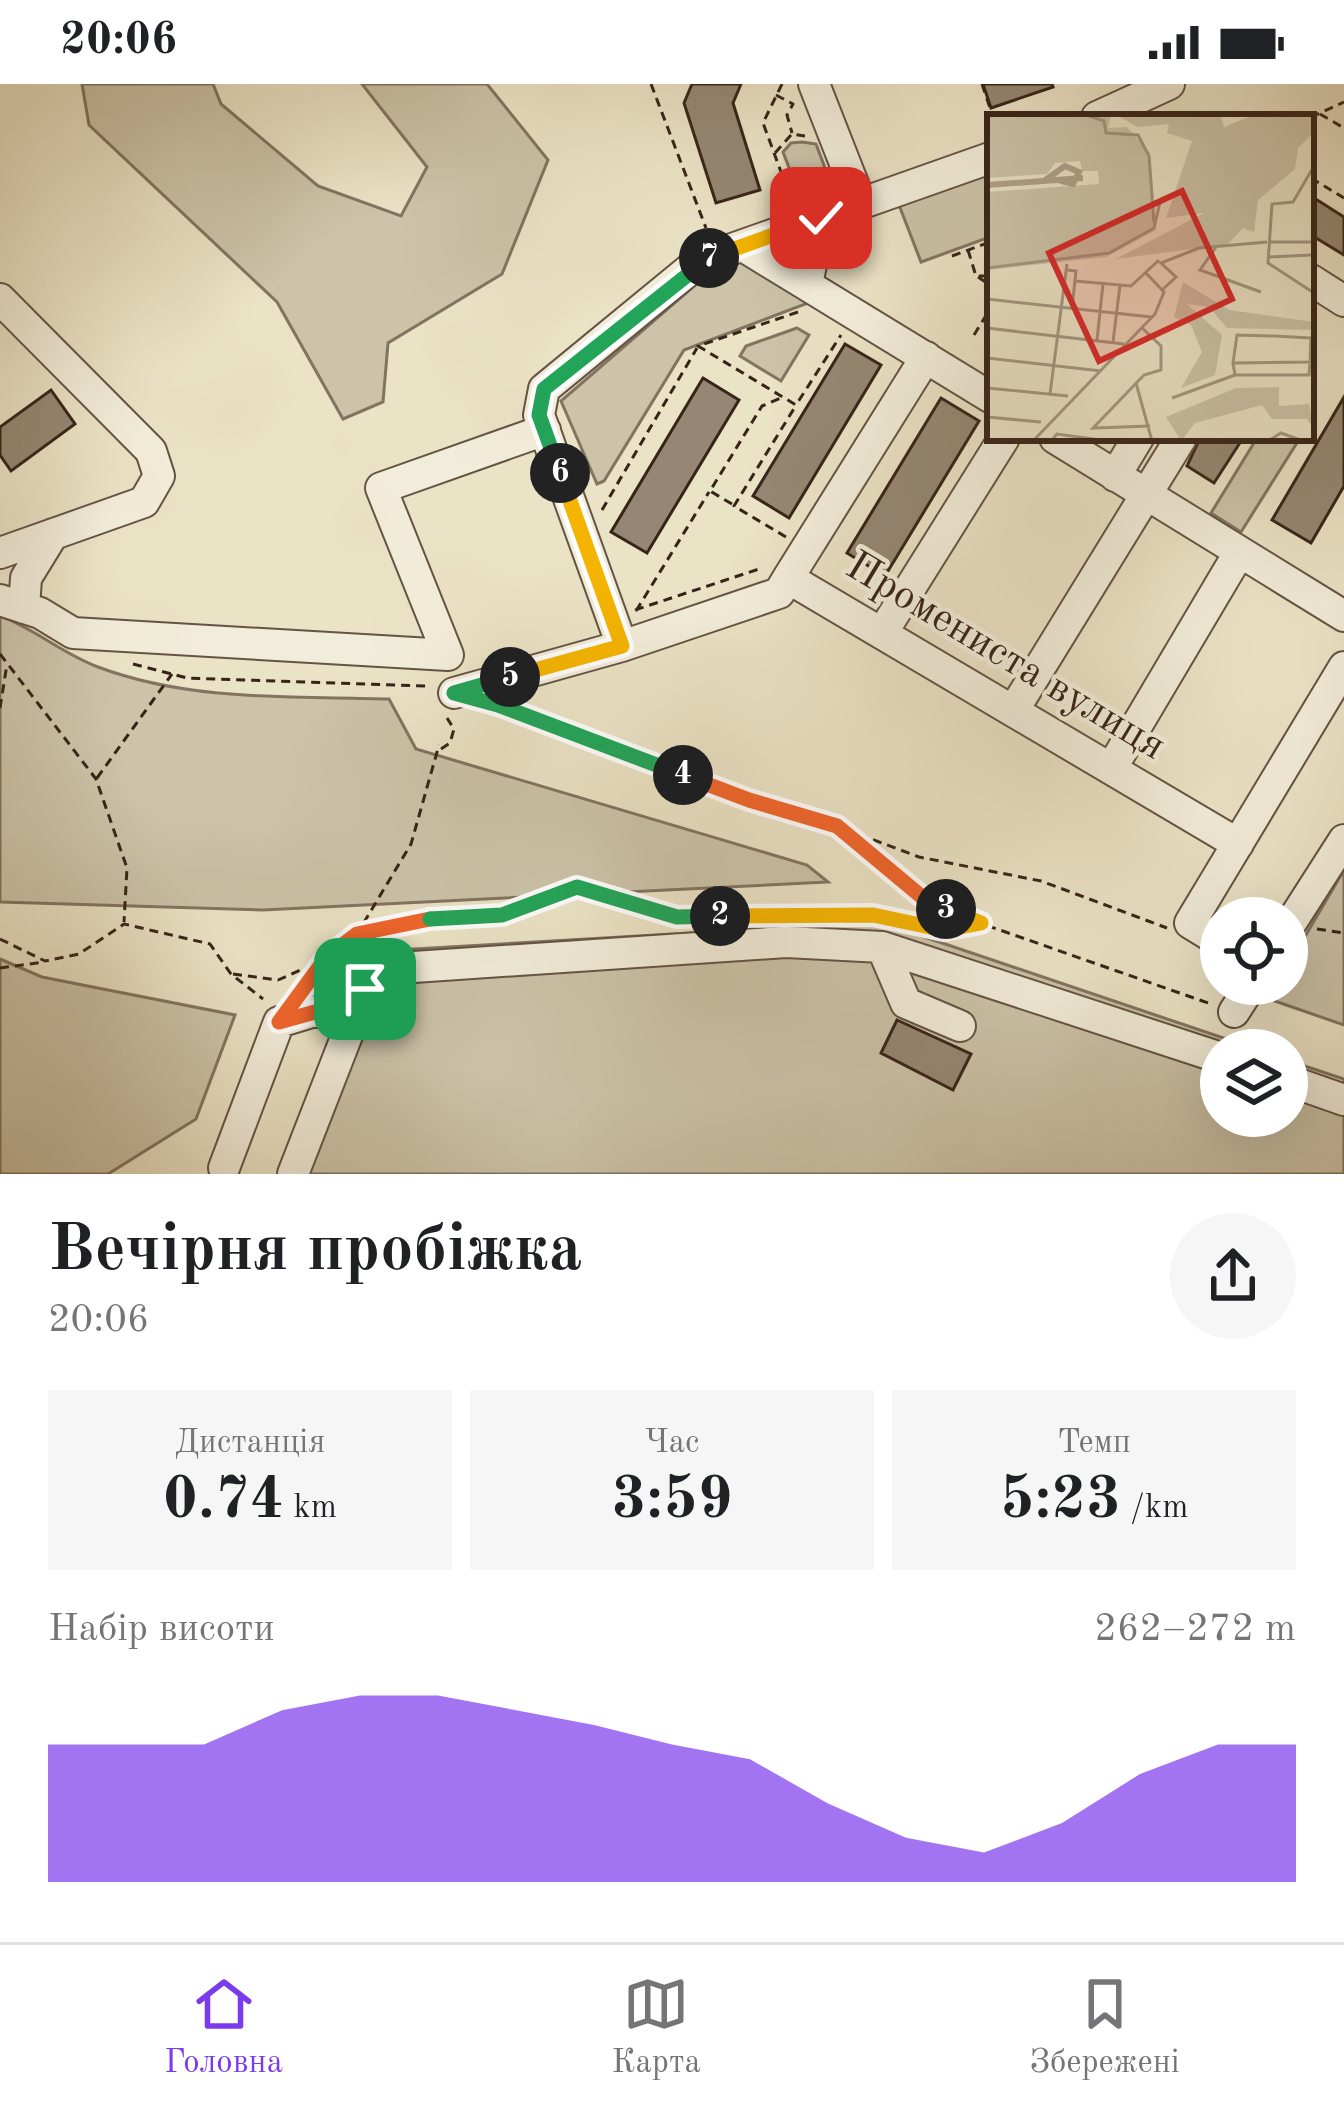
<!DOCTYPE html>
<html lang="uk">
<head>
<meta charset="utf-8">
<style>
  :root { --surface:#fff; --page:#f6f6f6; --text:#202124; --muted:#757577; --line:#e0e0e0; --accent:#7c3aed }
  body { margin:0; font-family:"Old Standard TT",serif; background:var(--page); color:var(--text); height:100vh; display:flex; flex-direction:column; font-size:45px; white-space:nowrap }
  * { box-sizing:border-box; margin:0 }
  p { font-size:39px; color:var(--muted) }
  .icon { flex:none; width:66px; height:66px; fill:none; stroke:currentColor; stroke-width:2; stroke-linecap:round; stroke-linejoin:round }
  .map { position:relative; height:1090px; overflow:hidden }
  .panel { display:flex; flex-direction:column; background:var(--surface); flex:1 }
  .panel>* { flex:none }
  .buttons { position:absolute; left:1200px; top:813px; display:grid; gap:24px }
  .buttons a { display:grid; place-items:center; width:108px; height:108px; border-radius:50%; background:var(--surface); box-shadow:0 12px 48px #0002; font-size:60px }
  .pin { position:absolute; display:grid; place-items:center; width:102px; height:102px; color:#fff; margin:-51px; border-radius:24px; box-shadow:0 6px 18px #0006 }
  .km { position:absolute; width:60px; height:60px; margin:-30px; border-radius:50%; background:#222; color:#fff; font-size:33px; line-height:60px; text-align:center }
  .round { display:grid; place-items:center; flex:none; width:126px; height:126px; border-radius:63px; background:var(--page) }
  .headline { display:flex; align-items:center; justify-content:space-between; height:204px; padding:0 48px }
  h1 { font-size:66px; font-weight:700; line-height:90px }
  .metrics { display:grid; grid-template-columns:repeat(3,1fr); gap:18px; height:204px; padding:12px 48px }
  .metrics div { display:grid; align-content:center; border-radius:0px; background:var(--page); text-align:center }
  .metrics b { font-size:60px; font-weight:700 }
  .metrics small { font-size:33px; font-weight:400 }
  .metrics p { font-size:33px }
  .chart { height:336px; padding:24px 48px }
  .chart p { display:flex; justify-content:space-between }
  .chart svg { width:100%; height:216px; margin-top:12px; fill:var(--accent); opacity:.7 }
  .status { display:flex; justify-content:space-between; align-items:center; height:84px; padding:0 60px; background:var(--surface); direction:ltr }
  .status svg { height:33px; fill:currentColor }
  .tab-bar { display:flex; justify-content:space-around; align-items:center; height:168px; border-top:3px solid var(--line); background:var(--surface); font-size:33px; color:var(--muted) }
  .tab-bar a { display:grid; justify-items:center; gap:6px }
  .tab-bar .on { color:var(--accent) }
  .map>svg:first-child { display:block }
  .green { fill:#ccc3a9; stroke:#827461; stroke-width:3 }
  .building { fill:#958773; stroke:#372419; stroke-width:3 }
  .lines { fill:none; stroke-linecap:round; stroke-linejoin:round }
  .minor-casing { stroke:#645444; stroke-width:34 }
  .path { stroke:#372419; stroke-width:3; stroke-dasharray:9 6; stroke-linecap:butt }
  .minor { stroke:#f2edda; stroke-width:30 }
  .split-1-casing { stroke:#fff; stroke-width:24 }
  .split-2-casing { stroke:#fff; stroke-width:24 }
  .split-3-casing { stroke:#fff; stroke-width:24 }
  .split-4-casing { stroke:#fff; stroke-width:24 }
  .split-5-casing { stroke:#fff; stroke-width:24 }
  .split-6-casing { stroke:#fff; stroke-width:24 }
  .split-7-casing { stroke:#fff; stroke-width:24 }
  .split-8-casing { stroke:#fff; stroke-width:24 }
  .split-1 { stroke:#f0652b; stroke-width:15 }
  .split-2 { stroke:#22a559; stroke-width:15 }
  .split-3 { stroke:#f5b400; stroke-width:15 }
  .split-4 { stroke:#f0652b; stroke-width:15 }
  .split-5 { stroke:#22a559; stroke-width:15 }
  .split-6 { stroke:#f5b400; stroke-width:15 }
  .split-7 { stroke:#22a559; stroke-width:15 }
  .split-8 { stroke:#f5b400; stroke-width:15 }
  .labels { text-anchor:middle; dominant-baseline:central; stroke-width:9; stroke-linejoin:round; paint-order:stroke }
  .street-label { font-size:42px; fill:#372419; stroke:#f2edda }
  .inset-river { fill:none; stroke:#aea28b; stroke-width:6 }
  .inset-road { fill:none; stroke:#a39781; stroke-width:3 }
  .view { fill:#d62828; fill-opacity:0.15; stroke:#d62828; stroke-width:6 }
  .inset-edge { fill:none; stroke:#372419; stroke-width:6 }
</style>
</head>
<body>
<div class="status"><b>20:06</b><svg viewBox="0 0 49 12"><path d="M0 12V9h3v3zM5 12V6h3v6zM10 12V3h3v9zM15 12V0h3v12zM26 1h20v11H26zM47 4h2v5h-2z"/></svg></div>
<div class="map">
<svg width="1344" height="1090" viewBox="0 0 1344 1090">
  <rect width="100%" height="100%" fill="#ebe3c6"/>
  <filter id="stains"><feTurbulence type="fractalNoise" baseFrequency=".00167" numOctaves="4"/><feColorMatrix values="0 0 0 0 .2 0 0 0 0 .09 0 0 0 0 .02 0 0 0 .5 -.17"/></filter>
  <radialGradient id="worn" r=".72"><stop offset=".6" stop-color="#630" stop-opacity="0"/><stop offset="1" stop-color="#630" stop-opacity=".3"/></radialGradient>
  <path class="green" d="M 82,0 L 213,0 L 221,20 L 318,102 L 401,132 L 427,83 L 362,0 L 487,0 L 548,76 L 502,190 L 388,259 L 383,318 L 343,335 L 277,218 L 89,41 Z
    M 802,58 L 816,60 L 831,100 L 822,119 L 805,125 L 783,68 L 791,59 Z
    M 990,90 L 990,153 L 921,178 L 899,121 Z
    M 746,176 L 816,216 L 684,266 L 604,397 L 597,400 L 561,317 L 708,190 Z
    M 797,244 L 809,251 L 781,297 L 740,272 L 746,262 Z
    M 1257,354 L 1300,354 L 1241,448 L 1211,429 Z
    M 0,532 C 35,545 63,570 98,583 C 191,618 292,612 389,615 L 416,665 L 807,781 L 828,798 L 263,826 L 0,818 Z
    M 1344,786 L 1344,941 L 1269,915 L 1277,900 L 1287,900 L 1287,883 Z
    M 880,838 L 1259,966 L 1221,966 L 1221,1032 L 1287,1032 L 1287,976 L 1344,995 L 1344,1090 L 278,1090 L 363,868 Z
    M 0,875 L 42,893 L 235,931 L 196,1035 L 108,1090 L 0,1090 Z"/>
  <path class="building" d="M 692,0 L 741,0 L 733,19 L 760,106 L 716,119 L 684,19 Z
    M 983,0 L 1052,0 L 1053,3 L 991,24 Z
    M 1311,112 L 1344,133 L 1344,171 L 1311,151 Z
    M 845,260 L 881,281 L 789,434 L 753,412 Z
    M 703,294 L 739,316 L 647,469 L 611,448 Z
    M 51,306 L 75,340 L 11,387 L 0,371 L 0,343 Z
    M 1344,313 L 1344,402 L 1311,459 L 1272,436 Z
    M 941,314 L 979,337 L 885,492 L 847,469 Z
    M 1200,354 L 1243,354 L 1214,399 L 1187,382 Z
    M 897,936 L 971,970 L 953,1006 L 881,969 Z"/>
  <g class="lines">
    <defs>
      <path id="minor" d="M 814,0 L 861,120
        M 1097,33 L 1169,0
        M 743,162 L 990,313
        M 1311,196 L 1344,217
        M 807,200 L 821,134
        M 0,215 L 151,367 L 159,392 L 144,418 L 0,469
        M 1055,354 L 1344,532
        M 1115,392 L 1138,354
        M 788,494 L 926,273
        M 0,516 L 40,529 L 73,549 L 448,571 L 381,404 L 545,346
        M 24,524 L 26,494 L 53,450
        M 882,549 L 1004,354
        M 622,562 L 539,331 L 544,305 L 701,176 L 990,74
        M 454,609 L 622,562 L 779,509 L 788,494 L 1238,760
        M 1013,627 L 1181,354
        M 1111,685 L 1239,469
        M 1287,845 L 1344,756
        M 1221,858 L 1190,839 L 1344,583
        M 882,863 L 906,919 L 960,942
        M 1234,928 L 1252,900
        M 1287,996 L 1344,1016
        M 224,1084 L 279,938 L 315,927 L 353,934
        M 293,1090 L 365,905 L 377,891 L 414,883 L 786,858 L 882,863 L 1221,974"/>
    </defs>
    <use href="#minor" class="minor-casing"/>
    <path class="path" d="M 651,0 L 706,144
      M 782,0 L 763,39 L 791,115
      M 982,0 L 993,33
      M 776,11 L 793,20 L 787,31 L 792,49
      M 1320,30 L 1344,44
      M 1059,33 L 1073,28
      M 1311,33 L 1344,18
      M 775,69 L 792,50 L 805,52
      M 1311,94 L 1344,114
      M 968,166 L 976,192 L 990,192
      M 952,172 L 990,158
      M 978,193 L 990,201
      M 798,228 L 698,262 L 796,321 L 841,251
      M 974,251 L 990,225
      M 732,420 L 710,407 L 762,322 L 781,314
      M 602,426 L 697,264
      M 786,453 L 734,422 L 795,323
      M 635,526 L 762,484
      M 636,527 L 709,408
      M 0,570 L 96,695 L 127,784 L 124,838
      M 133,580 L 187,594 L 427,602
      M 500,622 L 749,716 L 837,742 L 922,813 L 957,831 L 1211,920
      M 0,624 L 7,580
      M 441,665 L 450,659 L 454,645 L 447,634
      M 97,694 L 172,590
      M 845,745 L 919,773 L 1041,797 L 1167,844
      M 791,831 L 873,831 L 944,846 L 978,840
      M 1317,845 L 1344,849
      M 359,850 L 427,835 L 502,831 L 577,803 L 677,833 L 776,832
      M 0,855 L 45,877 L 79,870 L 124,840 L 210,860 L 231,890 L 263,915
      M 0,884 L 44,878
      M 233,890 L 278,896 L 321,877
      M 304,905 L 326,874 L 357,850 L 411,760 L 439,661"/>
    <use href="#minor" class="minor"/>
  </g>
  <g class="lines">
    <defs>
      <path id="split-1" d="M 365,905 L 353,934 L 315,928 L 279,938 L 326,874 L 357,850 L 430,835"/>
      <path id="split-2" d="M 430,835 L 502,831 L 577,803 L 677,833 L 720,832"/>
      <path id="split-3" d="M 720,832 L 873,831 L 944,846 L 981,839 L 946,825"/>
      <path id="split-4" d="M 683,691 L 749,716 L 837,742 L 922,813 L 946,825"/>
      <path id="split-5" d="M 510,593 L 454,609 L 498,621 L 683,691"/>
      <path id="split-6" d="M 510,593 L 622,562 L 560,389"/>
      <path id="split-7" d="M 560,389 L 539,331 L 544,305 L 709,174"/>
      <path id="split-8" d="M 709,174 L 821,134"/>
    </defs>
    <use href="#split-1" class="split-1-casing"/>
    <use href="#split-2" class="split-2-casing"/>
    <use href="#split-3" class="split-3-casing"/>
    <use href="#split-4" class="split-4-casing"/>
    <use href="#split-5" class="split-5-casing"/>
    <use href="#split-6" class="split-6-casing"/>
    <use href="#split-7" class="split-7-casing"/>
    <use href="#split-8" class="split-8-casing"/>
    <use href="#split-1" class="split-1"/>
    <use href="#split-2" class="split-2"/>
    <use href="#split-3" class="split-3"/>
    <use href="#split-4" class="split-4"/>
    <use href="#split-5" class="split-5"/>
    <use href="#split-6" class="split-6"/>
    <use href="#split-7" class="split-7"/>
    <use href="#split-8" class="split-8"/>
  </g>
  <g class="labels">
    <g class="street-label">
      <text transform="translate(1005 573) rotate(31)">Промениста вулиця</text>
    </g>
  </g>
  <g transform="translate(987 30)">
    <rect width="327" height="327" fill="#ebe3c6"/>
    <path d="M 0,0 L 124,0 L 121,14 L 140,13 L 163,39 L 169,116 L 119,143 L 0,156 L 0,78 L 112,70 L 111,57 L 95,57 L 93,47 L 68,49 L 60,60 L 0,64 ZM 127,0 L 233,0 L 237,13 L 269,0 L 327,0 L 327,18 L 311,34 L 308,55 L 271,86 L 267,118 L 256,114 L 241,130 L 129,145 L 217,99 L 179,104 L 205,27 L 180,19 L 182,10 L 151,13 ZM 196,168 L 242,196 L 327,208 L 327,216 L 240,214 L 222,193 L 200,190 L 235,221 L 228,261 L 194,274 L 215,238 L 204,211 L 187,203 ZM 292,273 L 292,292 L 322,290 L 327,316 L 320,305 L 285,305 L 275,291 L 208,309 L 194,327 L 179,303 L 249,274 Z" fill="#ccc3a9"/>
    <path class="inset-river" d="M 57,67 L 78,52 L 92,58 L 86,70 L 71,66M 0,71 L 96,64"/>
    <path class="inset-road" d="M 96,0 L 117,7 L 119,19 L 151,21 L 162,42 L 167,109M 327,52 L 306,88 L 285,90 L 281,149 L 327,179M 327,99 L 327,144M 282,128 L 327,128M 229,133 L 213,156 L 274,178M 281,143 L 324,141M 0,154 L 122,139 L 167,114 L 173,88M 80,156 L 89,157 L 85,194M 88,167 L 144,172 L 172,146M 175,176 L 189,163 L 174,149 L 212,134 L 280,128M 0,185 L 164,203M 154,213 L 174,232 L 174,256 L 157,261 L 106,314 L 163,312M 0,214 L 137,230M 324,224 L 323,248 L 246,249 L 250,221 L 287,222 L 324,224 L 327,225M 110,226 L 116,170M 126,228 L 133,171M 0,244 L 114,257M 246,249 L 248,261 L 322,261 L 323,248M 149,269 L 165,327M 0,274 L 81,282M 63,280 L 80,150M 185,284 L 248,261M 0,303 L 54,308M 46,327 L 168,200 L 177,178 L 158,158M 64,327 L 70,320 L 121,327M 281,327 L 294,319 L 316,327"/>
    <path class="view" d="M 195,77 L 245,185 L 112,247 L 62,139 Z"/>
    <rect width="327" height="327" class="inset-edge"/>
  </g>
  <rect width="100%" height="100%" filter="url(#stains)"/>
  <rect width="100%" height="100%" fill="url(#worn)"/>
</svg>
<div class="buttons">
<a><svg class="icon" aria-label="locate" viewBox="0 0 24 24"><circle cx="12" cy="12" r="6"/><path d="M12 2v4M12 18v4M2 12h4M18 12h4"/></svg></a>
<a><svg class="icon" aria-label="layers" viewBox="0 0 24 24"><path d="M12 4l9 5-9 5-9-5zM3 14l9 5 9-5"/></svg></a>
</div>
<div class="pin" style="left:365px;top:905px;background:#1e9e55"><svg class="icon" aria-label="arrive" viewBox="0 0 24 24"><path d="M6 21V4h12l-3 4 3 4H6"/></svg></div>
<div class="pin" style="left:821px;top:134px;background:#d93025"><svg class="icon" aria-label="check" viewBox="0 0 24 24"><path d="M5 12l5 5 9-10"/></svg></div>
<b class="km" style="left:720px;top:832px">2</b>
<b class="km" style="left:946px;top:825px">3</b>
<b class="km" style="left:683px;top:691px">4</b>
<b class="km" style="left:510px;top:593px">5</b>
<b class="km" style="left:560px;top:389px">6</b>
<b class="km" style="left:709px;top:174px">7</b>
</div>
<section class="panel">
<div class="headline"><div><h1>Вечірня пробіжка</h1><p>20:06</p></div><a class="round"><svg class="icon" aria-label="share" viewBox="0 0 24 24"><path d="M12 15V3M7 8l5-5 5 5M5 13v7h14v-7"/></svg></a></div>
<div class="metrics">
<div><p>Дистанція</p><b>0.74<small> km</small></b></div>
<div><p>Час</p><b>3:59</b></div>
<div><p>Темп</p><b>5:23<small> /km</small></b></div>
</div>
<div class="chart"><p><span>Набір висоти</span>262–272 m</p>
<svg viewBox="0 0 160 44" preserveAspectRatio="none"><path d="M0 44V16L10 16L20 16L30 9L40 6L50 6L60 9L70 12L80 16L90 19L100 28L110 35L120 38L130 32L140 22L150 16L160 16V44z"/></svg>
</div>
</section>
<nav class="tab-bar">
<a class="on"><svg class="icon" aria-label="home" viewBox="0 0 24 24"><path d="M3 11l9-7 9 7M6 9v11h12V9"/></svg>Головна</a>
<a><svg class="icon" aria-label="map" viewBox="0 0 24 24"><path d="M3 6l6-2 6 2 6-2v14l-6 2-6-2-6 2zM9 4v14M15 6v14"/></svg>Карта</a>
<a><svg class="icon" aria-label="saved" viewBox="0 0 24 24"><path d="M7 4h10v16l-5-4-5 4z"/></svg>Збережені</a>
</nav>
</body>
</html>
